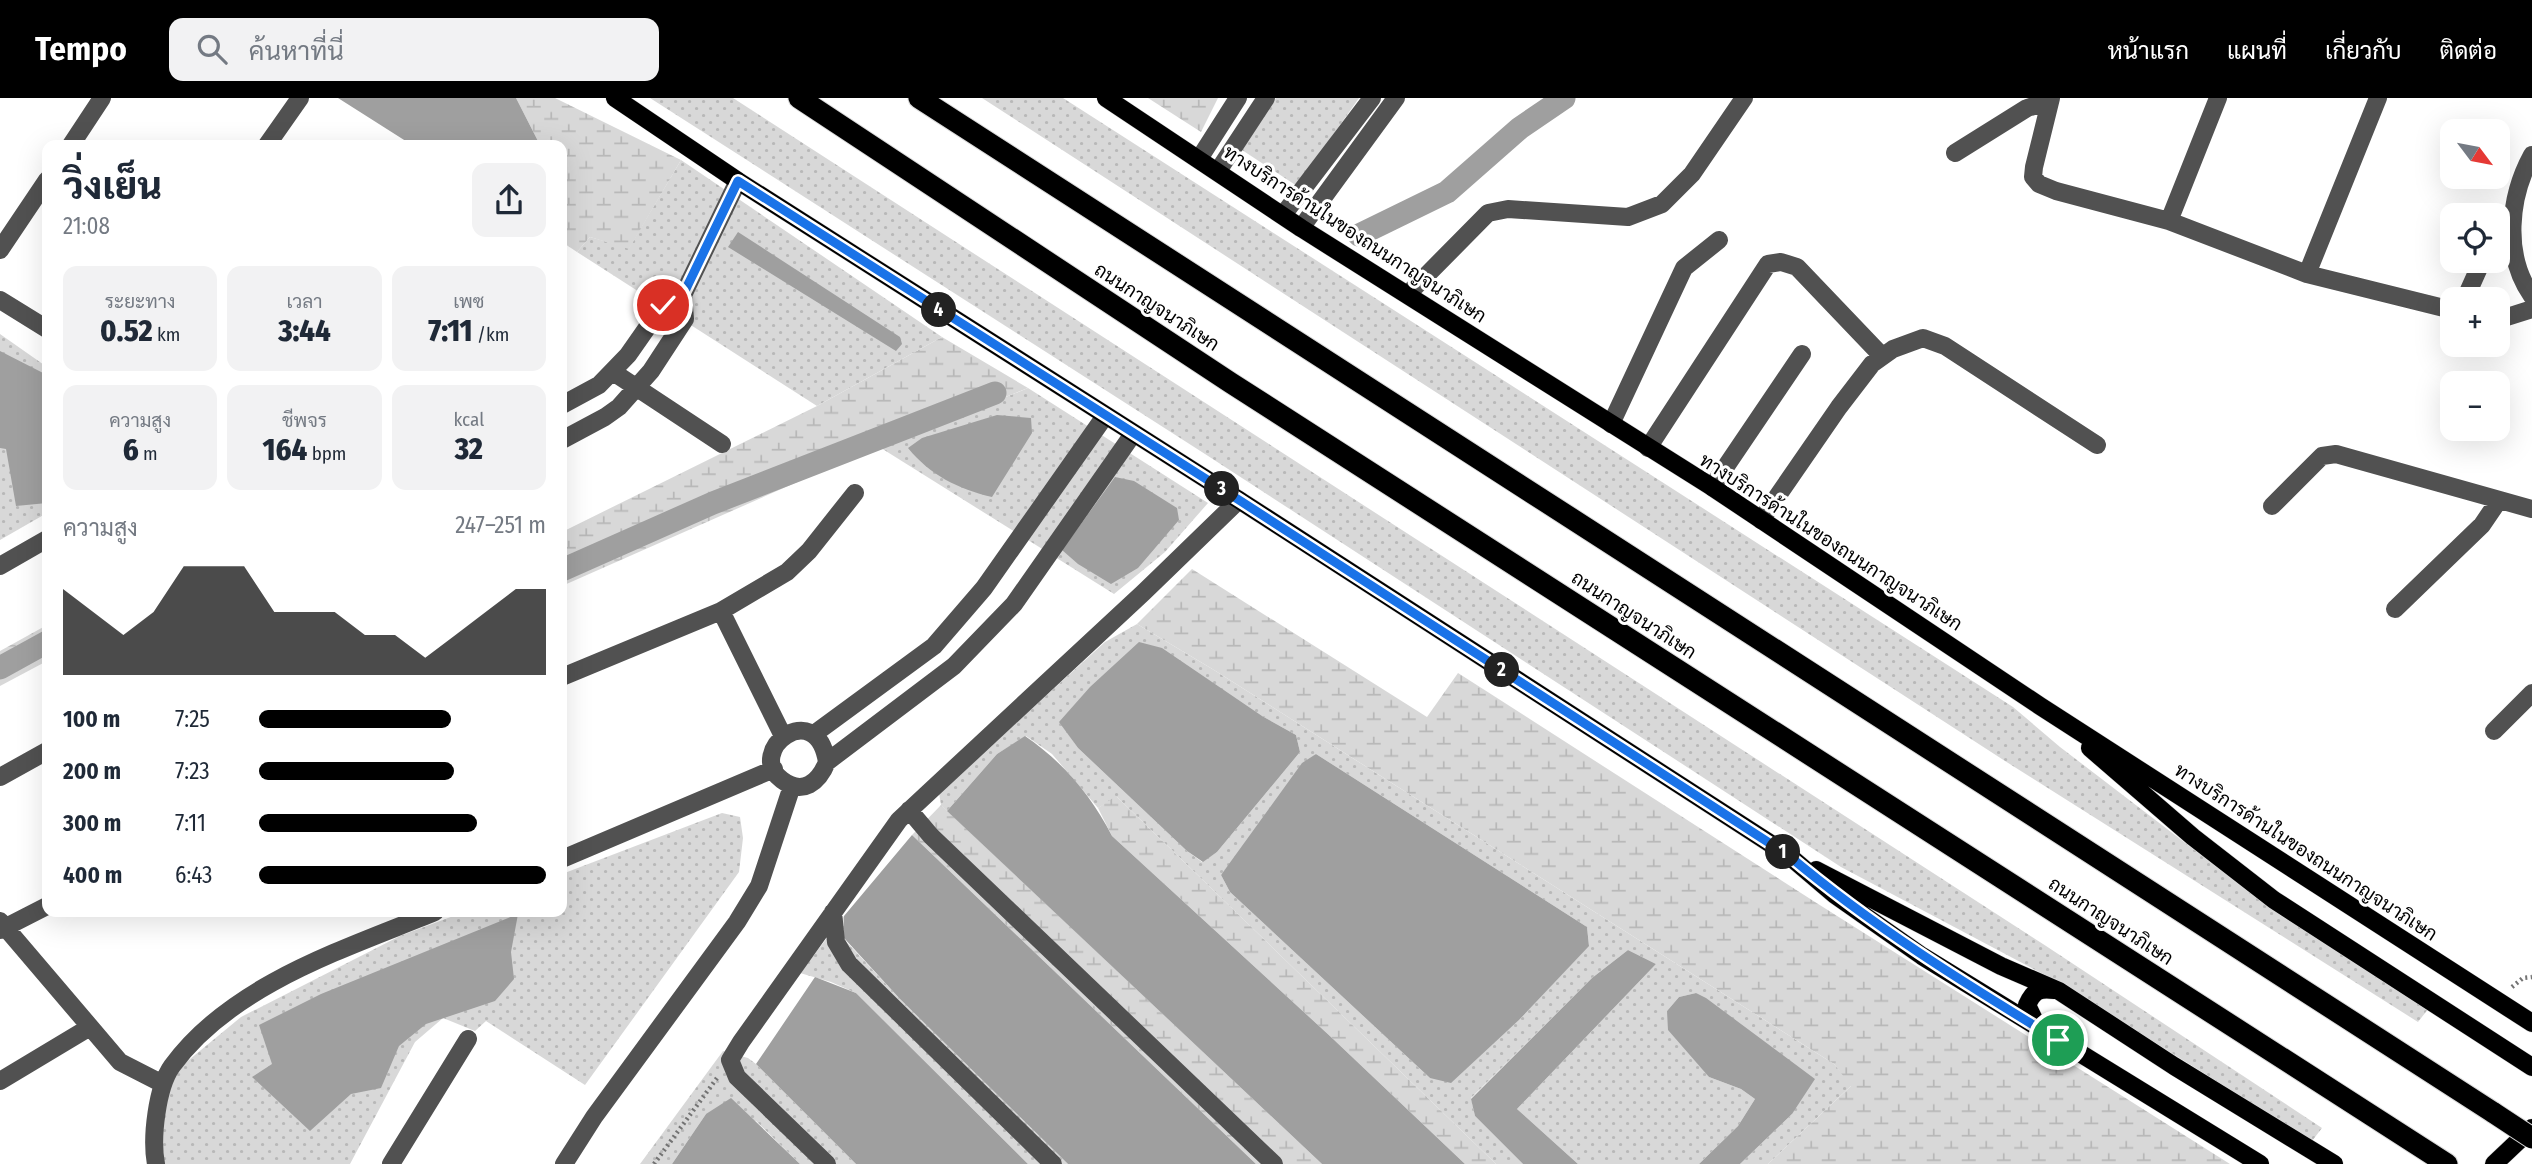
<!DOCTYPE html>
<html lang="th">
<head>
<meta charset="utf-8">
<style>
  :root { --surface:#fff; --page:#f2f2f3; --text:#1f2937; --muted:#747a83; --accent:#000 }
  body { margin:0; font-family:"Fira Sans Condensed",Sarabun,sans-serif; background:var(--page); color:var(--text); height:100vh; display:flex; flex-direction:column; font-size:26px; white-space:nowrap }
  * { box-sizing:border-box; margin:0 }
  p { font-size:23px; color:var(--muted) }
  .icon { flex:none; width:38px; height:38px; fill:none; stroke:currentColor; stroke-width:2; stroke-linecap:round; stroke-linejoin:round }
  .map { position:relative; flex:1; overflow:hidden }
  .panel { position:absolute; left:42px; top:42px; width:525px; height:777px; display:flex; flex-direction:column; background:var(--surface); border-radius:14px; box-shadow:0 7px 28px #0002 }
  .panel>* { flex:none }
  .needle { width:46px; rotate:122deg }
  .tools { position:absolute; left:2440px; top:21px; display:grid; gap:14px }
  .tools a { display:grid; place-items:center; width:70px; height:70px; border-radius:14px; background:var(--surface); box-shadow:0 7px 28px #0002; font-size:35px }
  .pin { position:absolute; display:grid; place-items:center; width:60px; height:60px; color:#fff; margin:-30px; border:4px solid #fff; border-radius:50%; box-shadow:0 2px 7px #0007 }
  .km { position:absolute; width:35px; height:35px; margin:-18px; border-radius:50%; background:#222; color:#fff; font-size:19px; line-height:35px; text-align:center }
  .round { display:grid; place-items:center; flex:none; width:74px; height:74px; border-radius:14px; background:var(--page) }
  .summary { display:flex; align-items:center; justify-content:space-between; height:119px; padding:0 21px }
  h1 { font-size:38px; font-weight:800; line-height:52px }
  .metrics { display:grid; grid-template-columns:repeat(3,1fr); gap:10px; height:119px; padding:7px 21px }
  .metrics div { display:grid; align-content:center; border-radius:14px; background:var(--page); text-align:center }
  .metrics b { font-size:30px; font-weight:800 }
  .metrics small { font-size:19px; font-weight:400 }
  .metrics p { font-size:19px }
  .chart { height:196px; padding:14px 21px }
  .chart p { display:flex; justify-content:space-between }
  .chart svg { width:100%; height:126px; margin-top:7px; fill:var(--accent); opacity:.7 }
  ul { padding:0 21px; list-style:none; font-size:23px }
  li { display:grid; grid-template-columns:112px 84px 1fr; align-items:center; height:52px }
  li i { height:18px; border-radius:9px; background:var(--accent) }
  header { display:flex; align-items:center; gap:42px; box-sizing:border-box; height:98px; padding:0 35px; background:var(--accent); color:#fff }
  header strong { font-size:33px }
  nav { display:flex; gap:38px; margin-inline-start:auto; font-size:24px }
  .search { width:490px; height:63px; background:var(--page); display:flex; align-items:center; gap:18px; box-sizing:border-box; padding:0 24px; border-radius:14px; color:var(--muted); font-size:26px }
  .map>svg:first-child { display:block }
  .green { fill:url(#green-dots); fill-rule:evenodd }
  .wetland { fill:url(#wetland-marsh) }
  .water { fill:#9f9f9f }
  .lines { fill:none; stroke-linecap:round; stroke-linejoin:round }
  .canal { stroke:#9f9f9f; stroke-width:23 }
  .major-casing { stroke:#dbdbdb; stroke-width:19 }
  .highway-casing { stroke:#dbdbdb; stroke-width:23 }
  .path { stroke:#737373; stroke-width:4.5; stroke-dasharray:2 3.5; stroke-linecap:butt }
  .minor { stroke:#515151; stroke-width:18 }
  .major { stroke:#000; stroke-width:18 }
  .highway { stroke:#000; stroke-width:21 }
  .highway-bridge-casing { stroke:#dbdbdb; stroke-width:23; stroke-linecap:butt }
  .highway-bridge { stroke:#000; stroke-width:21 }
  .route-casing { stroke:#fff; stroke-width:14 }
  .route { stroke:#1a73e8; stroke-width:9 }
  .labels { text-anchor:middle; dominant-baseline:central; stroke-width:6; stroke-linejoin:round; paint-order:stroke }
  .street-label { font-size:19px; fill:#000; stroke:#fff }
</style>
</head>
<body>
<header>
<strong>Tempo</strong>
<div class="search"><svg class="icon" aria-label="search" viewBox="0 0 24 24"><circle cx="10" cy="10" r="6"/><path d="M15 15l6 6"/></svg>ค้นหาที่นี่</div>
<nav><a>หน้าแรก</a><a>แผนที่</a><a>เกี่ยวกับ</a><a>ติดต่อ</a></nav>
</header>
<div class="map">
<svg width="2532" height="1066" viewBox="0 0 2532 1066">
  <defs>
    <pattern id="green-dots" width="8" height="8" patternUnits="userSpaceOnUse" patternTransform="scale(1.75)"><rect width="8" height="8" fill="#d8d8d8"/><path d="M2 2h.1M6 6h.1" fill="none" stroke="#b8b8b8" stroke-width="1.8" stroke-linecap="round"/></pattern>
    <pattern id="wetland-marsh" width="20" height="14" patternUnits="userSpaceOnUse" patternTransform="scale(1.75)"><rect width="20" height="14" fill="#d8d8d8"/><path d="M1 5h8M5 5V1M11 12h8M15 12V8" fill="none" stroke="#b8b8b8"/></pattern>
  </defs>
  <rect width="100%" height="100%" fill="#fff"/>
  <path class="green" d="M 650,0 L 733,0 L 2043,846 L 2322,1030 L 2312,1043 L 2058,884 L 1841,769 L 1205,356 Z
    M 982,0 L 1063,0 L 2013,609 L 2060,649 L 2222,773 L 2429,910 L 2418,924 L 2005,663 Z
    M 1276,0 L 1359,0 L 1297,88 L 1242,52 Z
    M 681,62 L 942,239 L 817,308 L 577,154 L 590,139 L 629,150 Z
    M 0,236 L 47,269 L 47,415 L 0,442 Z
    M 1028,290 L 1208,405 L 1165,454 L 1114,496 L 881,350 Z
    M 1137,526 L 1214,572 L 1834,966 L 1852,987 L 1768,1066 L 1740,1066 L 1792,1016 L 1696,895 L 1679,899 L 1667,913 L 1709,979 L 1741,991 L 1755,1001 L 1738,1028 L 1699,1066 L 1578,1066 L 1517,1011 L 1656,866 L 1628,852 L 1592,880 L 1471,1000 L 1475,1018 L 1523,1066 L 1496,1066 L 1117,699 L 1098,710 L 1052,656 L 1026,638 L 997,656 L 947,713 L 941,707 L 939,695 L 1105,544 ZM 1262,618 L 1296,637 L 1300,654 L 1217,754 L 1202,764 L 1187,753 L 1078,650 L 1060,624 ZM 1316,656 L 1587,829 L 1589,847 L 1521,920 L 1430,980 L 1230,794 L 1221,777 Z
    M 722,715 L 740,719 L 743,740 L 739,774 L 585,987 L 486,923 L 475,933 L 443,920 L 415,944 L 350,1066 L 148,1066 L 148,1014 L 184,966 L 241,919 L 400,838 L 464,814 L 562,814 L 562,776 Z
    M 844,818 L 844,841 L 900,901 L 1068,1066 L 1028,1066 L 856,895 L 831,884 L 800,875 Z
    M 723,953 L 748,960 L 756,966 L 856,1066 L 800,1066 L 756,1023 L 706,1016 L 672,1066 L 640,1066 Z"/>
  <path class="wetland" d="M 516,0 L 555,0 L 681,62 L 629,151 L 590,139 L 577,154 L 562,144 L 562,47 L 540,47 Z
    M 1148,0 L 1218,0 L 1201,34 Z
    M 942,239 L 1028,290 L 829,370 L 562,488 L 562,434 L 817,308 Z
    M 1192,471 L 1427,619 L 1458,575 L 1815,804 L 2230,1066 L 1768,1066 L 1851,988 L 1834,966 L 1214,572 L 1137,526 Z
    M 47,527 L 47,563 L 0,588 L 0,553 Z
    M 1116,698 L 1496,1066 L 1465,1066 L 1331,939 L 1112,738 L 1098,710 Z
    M 941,707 L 1322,1066 L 1256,1066 L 912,737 Z"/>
  <path class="water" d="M 338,0 L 516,0 L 540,47 L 412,47 Z
    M 738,134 L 900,239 L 902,246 L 896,253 L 728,149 Z
    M 0,253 L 47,277 L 47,405 L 16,408 L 6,351 L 0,350 Z
    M 997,317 L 1031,320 L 1032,335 L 992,399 C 958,391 930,377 908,350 L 922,340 Z
    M 1115,379 L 1134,383 L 1177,410 L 1179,422 L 1138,470 L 1111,486 L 1078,466 L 1062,452 Z
    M 1139,544 L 1162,550 L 1262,618 L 1296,637 L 1300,654 L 1217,754 L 1203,764 L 1187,753 L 1078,650 L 1059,624 L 1090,589 Z
    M 1025,638 C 1063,664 1091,697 1112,738 L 1331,939 L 1465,1066 L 1322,1066 L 947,713 L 997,656 Z
    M 1316,656 L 1587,829 L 1589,848 L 1521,920 L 1451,985 L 1430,980 L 1230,794 L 1221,777 L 1302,665 Z
    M 912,737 L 1256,1066 L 1068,1066 L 900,901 L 844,840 L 844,818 Z
    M 518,816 L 511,854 L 514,881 L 495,903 L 426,926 L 399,948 L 381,990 L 351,996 L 310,1033 L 252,979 L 272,966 L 259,927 L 321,896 Z
    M 1628,852 L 1656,866 L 1517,1011 L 1578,1066 L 1523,1066 L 1475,1018 L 1471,1001 L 1592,880 Z
    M 815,879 L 856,895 L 1028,1066 L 856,1066 L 756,966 Z
    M 1696,895 L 1706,900 L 1815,981 L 1792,1016 L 1740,1066 L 1699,1066 L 1738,1028 L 1755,1001 L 1741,991 L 1709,979 L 1668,932 L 1667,913 L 1679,899 Z
    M 731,1000 L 800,1066 L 672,1066 L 706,1016 Z"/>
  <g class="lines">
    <path class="canal" d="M 1359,137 L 1447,94 L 1520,30 L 1564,0
      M 562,472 L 713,405 L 995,295
      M 0,570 L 47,544"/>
    <defs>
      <path id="major" d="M 615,0 L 738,83 L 1239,402 L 1788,757 L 1835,797 L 1922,858 L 2260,1066
        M 1106,0 L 1301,130 L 1712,389 L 2040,608 L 2532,925
        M 2090,650 L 2193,739 L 2274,802 L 2532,969
        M 1816,772 L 2001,868 L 2059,893 L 2174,968 L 2334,1066
        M 2038,930 L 2027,907 C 2034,892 2039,890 2055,892
        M 2494,1066 L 2532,1030"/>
      <path id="highway" d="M 799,0 L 1231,285 L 2447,1066
        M 919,0 L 2494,1015"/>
    </defs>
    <use href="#major" class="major-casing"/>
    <use href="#highway" class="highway-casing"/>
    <path class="path" d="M 2512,889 L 2523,880 L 2532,879
      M 654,1066 L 717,980"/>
    <path class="minor" d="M 2051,0 L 2034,69 L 2033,79 L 2039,86 L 2056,93 L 2169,123 L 2307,176 L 2452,212
      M 71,47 L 102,0
      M 267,47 L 300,0
      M 1955,55 L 2027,10 L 2050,3
      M 2532,57 C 2509,99 2503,157 2532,198
      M 1199,61 L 1238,0
      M 1218,73 L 1266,0
      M 1283,117 L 1372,0
      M 2169,123 L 2218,0
      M 1301,130 L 1396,0
      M 0,152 L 47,82
      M 2307,176 L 2378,0
      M 1408,196 L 1488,115 L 1508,111 L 1628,119 L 1662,106 L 1692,76 L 1744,0
      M 2465,201 L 2482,163
      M 0,202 L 47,231
      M 2497,219 L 2507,219 L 2532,211
      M 613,274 L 722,346
      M 562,307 L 599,287 L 628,257 L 663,207 L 683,197
      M 1611,326 L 1684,170 L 1719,142
      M 562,342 L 605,319 L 619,309 L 651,273 L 685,221 L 683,197 L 738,83
      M 1648,350 L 1768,166 L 1781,164 L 1797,169 L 1882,258
      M 1712,389 L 1802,256
      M 2272,408 L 2322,358 L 2336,356 L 2532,411
      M 1761,422 L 1839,309 L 1872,266 L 1893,251 L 1923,240 L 1945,248 L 2097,347
      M 0,468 L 47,441
      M 2395,511 L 2482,427 L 2499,402
      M 721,513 L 783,638
      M 562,579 L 721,513 L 787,474 L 809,453 L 855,395
      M 2494,633 L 2532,595
      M 814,636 L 934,548 L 984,490 L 1105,318
      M 827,664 C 816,597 744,654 782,682 C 803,698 819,684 827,664 L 954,568 L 1014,506 L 1133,336
      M 0,679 L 47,653
      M 909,712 L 931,738 L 1274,1066
      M 562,761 L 774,671
      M 833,814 L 836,844 L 849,866 L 1053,1066
      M 0,823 L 120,964 L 163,986
      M 0,832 L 47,808
      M 0,983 L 90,929
      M 156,1066 C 151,1040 157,989 172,968 C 232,886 345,851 435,814
      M 391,1066 L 468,941
      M 564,1066 L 594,1019 L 737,824 L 759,788 L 792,688
      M 827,1066 L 737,979 L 730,962 L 741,944 L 899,722 L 1143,495 L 1239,402"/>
    <use href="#major" class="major"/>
    <use href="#highway" class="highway"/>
    <defs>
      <path id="highway-bridge" d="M 2494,1015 L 2532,1040"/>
    </defs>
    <use href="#highway-bridge" class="highway-bridge-casing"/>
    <use href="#highway-bridge" class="highway-bridge"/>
  </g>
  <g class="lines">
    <defs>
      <path id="route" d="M 663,207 L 683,197 L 738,83 L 1239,402 L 1788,757 C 1872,828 1964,885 2058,942"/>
    </defs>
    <use href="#route" class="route-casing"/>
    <use href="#route" class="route"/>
  </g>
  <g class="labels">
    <g class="street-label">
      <text transform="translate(1355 136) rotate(33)">ทางบริการด้านในของถนนกาญจนาภิเษก</text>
      <text transform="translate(1157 209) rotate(33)">ถนนกาญจนาภิเษก</text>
      <text transform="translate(1831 444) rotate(33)">ทางบริการด้านในของถนนกาญจนาภิเษก</text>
      <text transform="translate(1634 517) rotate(33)">ถนนกาญจนาภิเษก</text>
      <text transform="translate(2306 754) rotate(33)">ทางบริการด้านในของถนนกาญจนาภิเษก</text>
      <text transform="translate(2111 823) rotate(33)">ถนนกาญจนาภิเษก</text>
    </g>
  </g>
</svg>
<div class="tools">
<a><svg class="needle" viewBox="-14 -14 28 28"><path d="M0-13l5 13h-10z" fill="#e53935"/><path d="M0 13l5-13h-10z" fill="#747a83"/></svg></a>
<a><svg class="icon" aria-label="locate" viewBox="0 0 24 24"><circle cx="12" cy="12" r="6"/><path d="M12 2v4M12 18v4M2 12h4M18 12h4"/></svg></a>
<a>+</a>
<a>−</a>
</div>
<div class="pin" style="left:2058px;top:942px;background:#1e9e55"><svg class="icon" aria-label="arrive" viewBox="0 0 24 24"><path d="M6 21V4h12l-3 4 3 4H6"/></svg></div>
<div class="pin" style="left:663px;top:207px;background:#d93025"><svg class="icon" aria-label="check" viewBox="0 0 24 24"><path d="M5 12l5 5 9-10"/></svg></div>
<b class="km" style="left:1783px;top:754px">1</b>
<b class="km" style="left:1502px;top:572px">2</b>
<b class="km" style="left:1222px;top:391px">3</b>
<b class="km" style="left:939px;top:212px">4</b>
<section class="panel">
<div class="summary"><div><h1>วิ่งเย็น</h1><p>21:08</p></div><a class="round"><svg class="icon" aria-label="share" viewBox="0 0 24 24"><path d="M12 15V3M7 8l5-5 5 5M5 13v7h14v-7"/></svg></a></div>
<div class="metrics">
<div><p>ระยะทาง</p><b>0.52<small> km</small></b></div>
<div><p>เวลา</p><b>3:44</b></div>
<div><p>เพซ</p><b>7:11<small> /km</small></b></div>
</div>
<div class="metrics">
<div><p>ความสูง</p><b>6<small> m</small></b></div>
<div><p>ชีพจร</p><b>164<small> bpm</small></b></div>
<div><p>kcal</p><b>32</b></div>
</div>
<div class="chart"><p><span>ความสูง</span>247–251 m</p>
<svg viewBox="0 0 160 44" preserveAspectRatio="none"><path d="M0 44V14L10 22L20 30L30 22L40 6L50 6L60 6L70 22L80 22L90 22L100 30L110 30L120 38L130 30L140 22L150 14L160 14V44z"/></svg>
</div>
<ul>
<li><b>100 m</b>7:25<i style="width:67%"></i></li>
<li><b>200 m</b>7:23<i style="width:68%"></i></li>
<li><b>300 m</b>7:11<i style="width:76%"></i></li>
<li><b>400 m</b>6:43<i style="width:100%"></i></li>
</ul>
</section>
</div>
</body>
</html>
